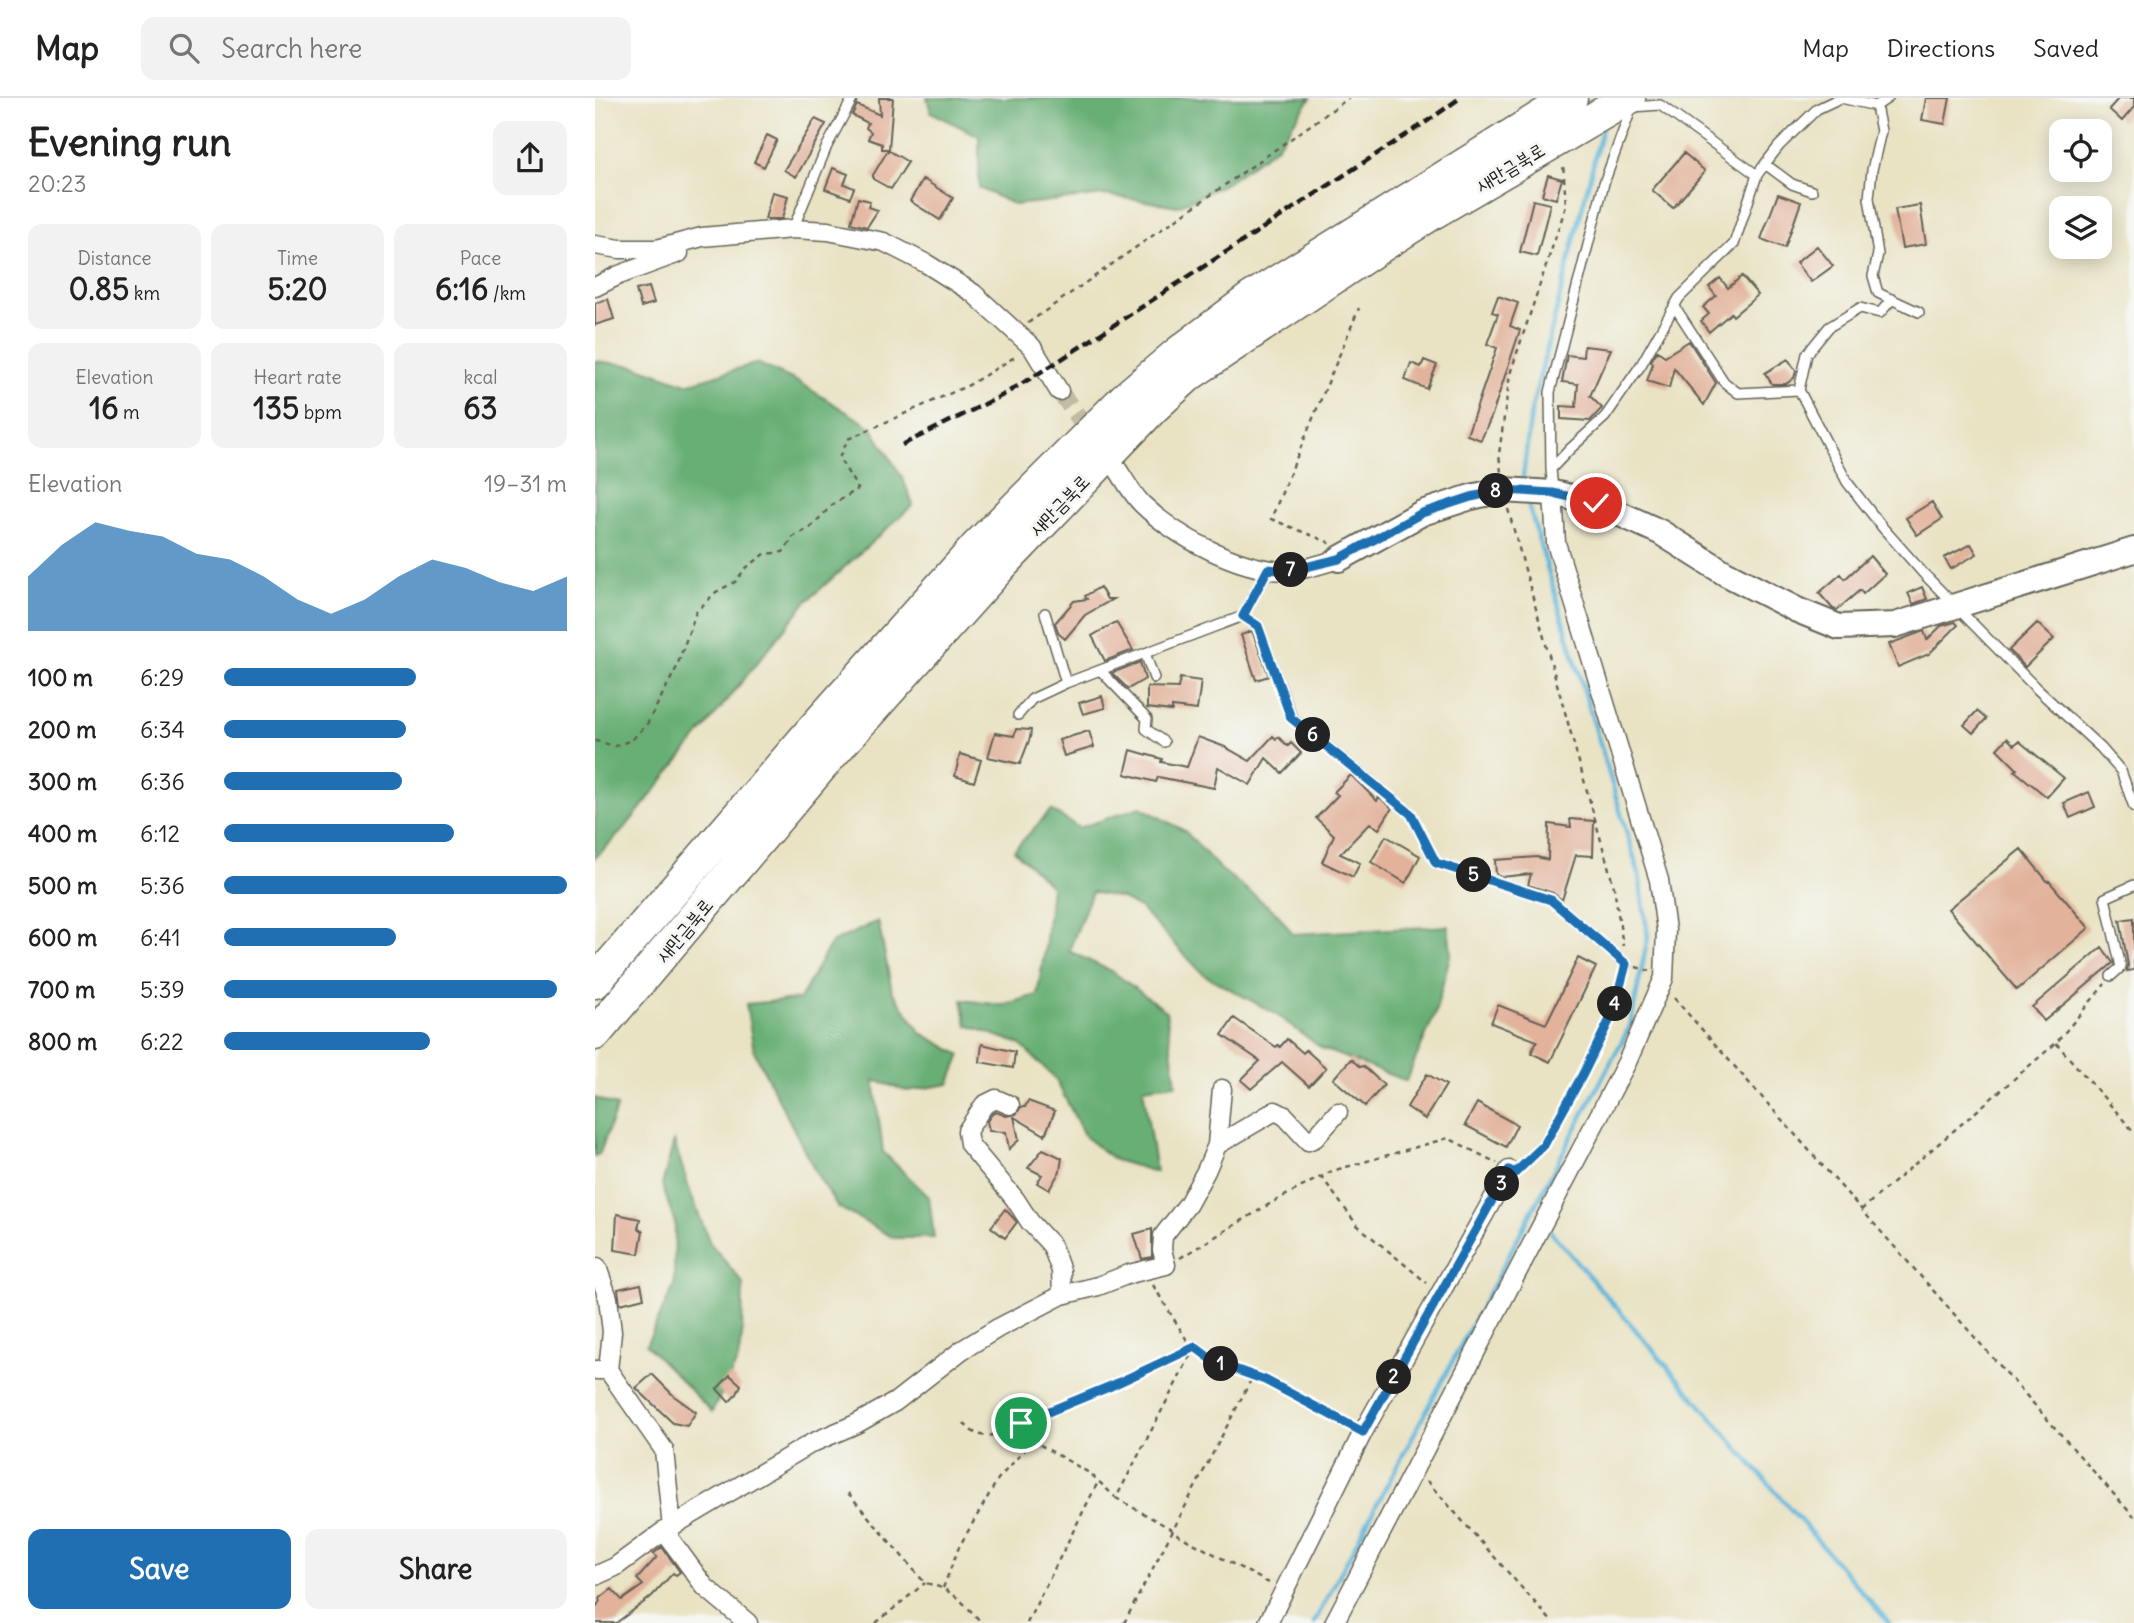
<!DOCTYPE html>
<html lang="en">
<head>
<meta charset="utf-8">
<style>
  :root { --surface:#fff; --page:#f2f2f2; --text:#222; --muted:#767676; --line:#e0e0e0; --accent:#1f6fb2 }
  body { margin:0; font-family:Delius,"Poor Story",sans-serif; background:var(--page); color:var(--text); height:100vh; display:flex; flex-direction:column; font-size:26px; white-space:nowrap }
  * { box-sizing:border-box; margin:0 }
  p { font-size:23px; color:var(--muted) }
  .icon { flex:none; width:38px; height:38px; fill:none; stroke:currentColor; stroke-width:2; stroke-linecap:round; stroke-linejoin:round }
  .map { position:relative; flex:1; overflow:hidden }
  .details { display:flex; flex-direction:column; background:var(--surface); width:595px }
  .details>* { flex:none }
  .controls { position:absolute; left:1454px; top:21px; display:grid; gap:14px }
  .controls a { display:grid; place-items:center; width:63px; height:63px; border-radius:14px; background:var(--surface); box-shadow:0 4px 18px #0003; font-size:35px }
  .pin { position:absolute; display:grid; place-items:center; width:60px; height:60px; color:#fff; margin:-30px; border:4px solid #fff; border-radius:50%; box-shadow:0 2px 7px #0007 }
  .km { position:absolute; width:35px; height:35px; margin:-18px; border-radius:50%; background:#222; color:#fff; font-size:19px; line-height:35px; text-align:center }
  .round { display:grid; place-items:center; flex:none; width:74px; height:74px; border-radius:14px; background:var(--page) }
  .head { display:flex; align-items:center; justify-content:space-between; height:119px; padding:0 28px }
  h1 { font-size:38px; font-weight:700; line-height:52px }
  .metrics { display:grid; grid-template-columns:repeat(3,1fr); gap:10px; height:119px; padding:7px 28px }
  .metrics div { display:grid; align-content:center; border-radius:14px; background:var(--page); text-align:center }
  .metrics b { font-size:30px; font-weight:700 }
  .metrics small { font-size:19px; font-weight:400 }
  .metrics p { font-size:19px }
  .chart { height:196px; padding:14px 28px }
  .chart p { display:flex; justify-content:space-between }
  .chart svg { width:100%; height:126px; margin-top:7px; fill:var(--accent); opacity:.7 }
  .button { display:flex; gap:14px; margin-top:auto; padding:14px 28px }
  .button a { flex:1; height:80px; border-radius:14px; background:var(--accent); color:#fff; font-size:28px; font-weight:700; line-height:80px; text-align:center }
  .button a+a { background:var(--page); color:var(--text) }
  ul { padding:0 28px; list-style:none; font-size:23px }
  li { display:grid; grid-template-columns:112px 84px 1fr; align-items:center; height:52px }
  li i { height:18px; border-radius:9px; background:var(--accent) }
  header { display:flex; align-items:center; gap:42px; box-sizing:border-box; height:98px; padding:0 35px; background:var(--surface); border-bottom:2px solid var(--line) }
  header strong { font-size:33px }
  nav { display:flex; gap:38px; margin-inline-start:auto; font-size:24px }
  .search { width:490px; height:63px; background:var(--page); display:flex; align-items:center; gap:18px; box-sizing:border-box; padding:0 24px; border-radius:14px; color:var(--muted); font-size:26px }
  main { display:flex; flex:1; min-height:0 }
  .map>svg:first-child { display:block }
  .forest { fill:#68af74; stroke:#426648; stroke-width:2 }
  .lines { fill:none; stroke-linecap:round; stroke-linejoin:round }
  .stream { stroke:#5db5da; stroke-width:4.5 }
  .building { fill:#e2b29b }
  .street-tunnel { stroke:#c0bba2; stroke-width:18; stroke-dasharray:18 9; stroke-linecap:butt }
  .lane-casing { stroke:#646257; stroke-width:12 }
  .street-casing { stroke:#646257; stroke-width:21 }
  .secondary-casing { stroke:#646257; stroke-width:28 }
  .highway-casing { stroke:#646257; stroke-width:35 }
  .path { stroke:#646257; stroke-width:2.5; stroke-dasharray:5 5; stroke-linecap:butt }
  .lane { stroke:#fff; stroke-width:9 }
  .street { stroke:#fff; stroke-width:18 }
  .secondary { stroke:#fff; stroke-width:24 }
  .highway { stroke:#fff; stroke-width:32 }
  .rail { stroke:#1c1c1c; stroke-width:4.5; stroke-dasharray:10 5; stroke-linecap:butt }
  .route-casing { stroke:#fff; stroke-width:14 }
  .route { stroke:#1f6fb2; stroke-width:9 }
  .labels { text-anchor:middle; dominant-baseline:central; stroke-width:6; stroke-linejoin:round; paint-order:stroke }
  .street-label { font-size:19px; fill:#1c1c1c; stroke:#f6f6f2 }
</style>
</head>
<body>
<header>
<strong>Map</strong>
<div class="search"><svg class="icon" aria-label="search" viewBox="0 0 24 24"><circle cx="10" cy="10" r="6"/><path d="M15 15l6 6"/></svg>Search here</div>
<nav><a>Map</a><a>Directions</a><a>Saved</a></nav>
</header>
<main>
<section class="details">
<div class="head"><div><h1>Evening run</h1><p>20:23</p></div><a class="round"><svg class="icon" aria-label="share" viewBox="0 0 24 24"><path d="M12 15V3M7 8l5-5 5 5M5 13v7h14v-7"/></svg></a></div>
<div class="metrics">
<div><p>Distance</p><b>0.85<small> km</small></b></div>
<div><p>Time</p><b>5:20</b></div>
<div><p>Pace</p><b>6:16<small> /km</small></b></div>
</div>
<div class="metrics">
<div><p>Elevation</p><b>16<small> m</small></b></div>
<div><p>Heart rate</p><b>135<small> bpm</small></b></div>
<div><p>kcal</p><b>63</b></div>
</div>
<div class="chart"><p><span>Elevation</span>19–31 m</p>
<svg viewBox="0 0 160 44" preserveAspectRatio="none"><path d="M0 44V25L10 14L20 6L30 9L40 11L50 17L60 19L70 25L80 33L90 38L100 33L110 25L120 19L130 22L140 27L150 30L160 25V44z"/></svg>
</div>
<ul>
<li><b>100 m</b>6:29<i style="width:56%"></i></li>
<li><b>200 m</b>6:34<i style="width:53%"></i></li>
<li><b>300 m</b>6:36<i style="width:52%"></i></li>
<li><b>400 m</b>6:12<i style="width:67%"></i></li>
<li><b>500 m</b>5:36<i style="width:100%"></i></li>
<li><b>600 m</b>6:41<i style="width:50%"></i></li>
<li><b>700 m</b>5:39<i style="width:97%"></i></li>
<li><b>800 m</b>6:22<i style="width:60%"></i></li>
</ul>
<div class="button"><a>Save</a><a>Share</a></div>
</section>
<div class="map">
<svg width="1539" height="1525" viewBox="0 0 1539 1525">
  <rect width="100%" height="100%" fill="#f6f6f2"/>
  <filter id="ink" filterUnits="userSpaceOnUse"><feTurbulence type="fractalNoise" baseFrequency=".0143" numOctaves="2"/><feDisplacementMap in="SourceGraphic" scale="14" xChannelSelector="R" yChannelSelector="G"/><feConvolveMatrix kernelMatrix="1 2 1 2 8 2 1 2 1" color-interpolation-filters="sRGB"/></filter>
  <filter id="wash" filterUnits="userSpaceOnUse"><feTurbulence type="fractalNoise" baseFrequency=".00686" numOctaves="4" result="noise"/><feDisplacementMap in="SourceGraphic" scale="28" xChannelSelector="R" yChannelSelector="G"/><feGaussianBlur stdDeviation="1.57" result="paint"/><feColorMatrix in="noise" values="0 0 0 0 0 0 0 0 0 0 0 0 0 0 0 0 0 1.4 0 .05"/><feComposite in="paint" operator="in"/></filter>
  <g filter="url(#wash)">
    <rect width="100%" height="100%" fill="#e9e3c4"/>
    <path class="forest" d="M 332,0 L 716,0 L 681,49 L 630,86 L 583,108 L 509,97 L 420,107 L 384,90 L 384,38 L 336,14 Z
      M 0,263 L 40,268 L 92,286 L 162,265 L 203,284 L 276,329 L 308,381 L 318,407 L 210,505 L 29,731 L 0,760 Z
      M 545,709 L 590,733 L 624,770 L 682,815 L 698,836 L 853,828 L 856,854 L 840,916 L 811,983 L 728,951 L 679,915 L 609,877 L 546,811 L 526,800 L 497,794 L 474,853 L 518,874 L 571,913 L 581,986 L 548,990 L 561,1074 L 520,1062 L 490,1039 L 460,980 L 425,946 L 372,927 L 367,902 L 407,907 L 442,897 L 450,852 L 456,788 L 419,752 L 456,712 L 484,730 Z
      M 283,823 L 297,893 L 326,935 L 366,957 L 354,986 L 312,993 L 279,982 L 288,1054 L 334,1099 L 339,1140 L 299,1140 L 243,1109 L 221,1075 L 159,953 L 151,906 L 205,901 L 236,845 Z
      M 0,1000 L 22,1008 L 5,1055 L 0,1059 Z
      M 79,1043 L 96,1097 L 115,1145 L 148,1185 L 147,1239 L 143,1262 L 117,1314 L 51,1247 L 79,1188 L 80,1125 L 67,1087 Z"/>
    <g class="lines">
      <path class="stream" d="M 927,387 L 936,314 L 1007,31
        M 956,1134 L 1294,1525
        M 719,1525 L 1035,928 L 1053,839 L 1044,776 L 932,402"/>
    </g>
    <g id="blocks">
      <path class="building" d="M 284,0 L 298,0 L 294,51 L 287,51 L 287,46 L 273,41 L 276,34 L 271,30 L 273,25 L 257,17 L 262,7 L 285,17 Z
        M 1331,0 L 1355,0 L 1350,26 L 1327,22 Z
        M 1524,0 L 1539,0 L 1539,9 L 1527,23 L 1514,11 Z
        M 220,21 L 231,26 L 201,79 L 189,72 Z
        M 172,37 L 182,42 L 169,69 L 159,64 Z
        M 293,52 L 313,64 L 296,91 L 278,81 L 278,77 Z
        M 1089,55 L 1110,73 L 1078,110 L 1057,92 Z
        M 238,70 L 253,76 L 249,86 L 259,90 L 255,100 L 230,91 Z
        M 953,77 L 967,81 L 961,101 L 947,97 Z
        M 328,81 L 358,100 L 345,122 L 315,103 Z
        M 177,94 L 193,98 L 187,121 L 170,121 Z
        M 1183,96 L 1206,104 L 1190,150 L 1166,141 Z
        M 263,100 L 275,103 L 273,109 L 283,112 L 272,129 L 256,125 Z
        M 938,102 L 955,106 L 942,158 L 925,154 Z
        M 1325,107 L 1331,146 L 1307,150 L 1300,111 Z
        M 1222,148 L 1238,168 L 1216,184 L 1201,165 Z
        M 1147,178 L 1163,197 L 1138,218 L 1136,215 L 1114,234 L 1106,223 L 1114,216 L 1108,209 L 1121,198 L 1114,189 L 1125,180 L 1133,190 Z
        M 54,189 L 59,205 L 46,209 L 41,192 Z
        M 903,198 L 923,205 L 915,228 L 925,232 L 897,317 L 886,342 L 872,337 L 902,250 L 892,246 L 903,216 L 897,214 Z
        M 13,201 L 19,221 L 0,227 L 0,205 Z
        M 1094,243 L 1121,285 L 1109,307 L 1079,270 L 1074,290 L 1052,283 L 1058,265 L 1056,263 L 1062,253 L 1070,258 Z
        M 989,248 L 1016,251 L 995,298 L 1007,310 L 995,323 L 966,321 L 966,308 L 981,309 L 983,286 L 967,284 L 972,257 L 988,259 Z
        M 1193,261 L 1201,273 L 1199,280 L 1191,286 L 1177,286 L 1170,275 Z
        M 829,262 L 842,267 L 832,291 L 810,282 L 816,265 L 826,269 Z
        M 1337,404 L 1347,421 L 1322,437 L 1311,420 Z
        M 1376,446 L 1382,456 L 1356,471 L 1349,460 Z
        M 1275,458 L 1290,476 L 1268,496 L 1265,492 L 1242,512 L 1238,511 L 1224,495 L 1246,476 L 1250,481 Z
        M 505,489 L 512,501 L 518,501 L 490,517 L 470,541 L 464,536 L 460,525 L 479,503 L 492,501 L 490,498 Z
        M 1327,489 L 1332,501 L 1318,506 L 1313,495 Z
        M 521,524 L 538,552 L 510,563 L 497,538 Z
        M 1360,524 L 1363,527 L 1334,556 L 1303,569 L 1294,546 L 1329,533 L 1332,542 L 1346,528 Z
        M 1442,525 L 1459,541 L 1430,569 L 1414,552 Z
        M 657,533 L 674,578 L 661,582 L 646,537 Z
        M 545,564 L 550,581 L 533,591 L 517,575 Z
        M 585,580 L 606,583 L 602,612 L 577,609 L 577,613 L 552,610 L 552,589 L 583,590 Z
        M 507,598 L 510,610 L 488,616 L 484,605 Z
        M 1382,613 L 1391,621 L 1378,635 L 1369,627 Z
        M 421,631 L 436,632 L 435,640 L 425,666 L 393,659 L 400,635 L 419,638 Z
        M 494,633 L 499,649 L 469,658 L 464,642 Z
        M 678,638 L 681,641 L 683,639 L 693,648 L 696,645 L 706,655 L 687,675 L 671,660 L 655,687 L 623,669 L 619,690 L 563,679 L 561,684 L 530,676 L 536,652 L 567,661 L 566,664 L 592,669 L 603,639 L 630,649 L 655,663 Z
        M 1412,640 L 1419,647 L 1424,643 L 1469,680 L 1452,699 L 1420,673 L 1422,671 L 1402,651 Z
        M 365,656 L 386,662 L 379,684 L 360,678 Z
        M 756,677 L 782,703 L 784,699 L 797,710 L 784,731 L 775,725 L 745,756 L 765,765 L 758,779 L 727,764 L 739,737 L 721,720 L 743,697 L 739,694 Z
        M 1494,694 L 1500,709 L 1475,720 L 1469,705 Z
        M 975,721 L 999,723 L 998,758 L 981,757 L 967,802 L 958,795 L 933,787 L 936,776 L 906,779 L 901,777 L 900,762 L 942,759 L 953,762 L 954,726 L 976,729 Z
        M 791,738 L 825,758 L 811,785 L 776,764 Z
        M 1426,751 L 1453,784 L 1454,783 L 1494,830 L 1422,892 L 1353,811 Z
        M 1539,820 L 1539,872 L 1532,873 L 1533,867 L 1525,822 Z
        M 1507,849 L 1518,865 L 1449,923 L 1437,909 Z
        M 983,860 L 1001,869 L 955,964 L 936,955 L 942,943 L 896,925 L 903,907 L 951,926 Z
        M 639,920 L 681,949 L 683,947 L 685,949 L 692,941 L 708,955 L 711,952 L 731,970 L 714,988 L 687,964 L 656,991 L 646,982 L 665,963 L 627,937 Z
        M 387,946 L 420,954 L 418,970 L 385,964 Z
        M 756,961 L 765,969 L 768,968 L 789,987 L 770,1008 L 738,981 Z
        M 832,976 L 851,987 L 830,1021 L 812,1009 Z
        M 433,1003 L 460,1013 L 450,1037 L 419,1019 L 424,1042 L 414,1051 L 411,1034 L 394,1033 L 392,1023 L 397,1016 L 401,1014 L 411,1018 L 421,1016 L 426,1009 L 430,1009 Z
        M 882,1005 L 922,1027 L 911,1049 L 870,1027 Z
        M 448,1051 L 467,1060 L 465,1073 L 454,1092 L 442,1085 L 447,1077 L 433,1070 Z
        M 410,1111 L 422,1124 L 410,1140 L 396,1129 Z
        M 22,1116 L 45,1121 L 43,1131 L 48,1133 L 44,1156 L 20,1152 Z
        M 557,1131 L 557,1159 L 547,1161 L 539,1136 Z
        M 46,1186 L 49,1200 L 25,1206 L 23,1191 Z
        M 57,1276 L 79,1298 L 101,1314 L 92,1328 L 78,1325 L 41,1290 Z
        M 135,1277 L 146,1287 L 142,1296 L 134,1304 L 122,1291 Z
        M 67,1449 L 85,1474 L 81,1477 L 78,1475 L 56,1499 L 21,1525 L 0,1525 L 0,1511 L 5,1503 L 4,1501 L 17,1491 L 27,1502 L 48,1487 L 42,1481 L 62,1459 L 58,1456 Z"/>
    </g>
  </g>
  <g filter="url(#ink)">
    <use href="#blocks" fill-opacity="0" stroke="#646257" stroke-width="2"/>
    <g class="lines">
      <path class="street-tunnel" d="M 464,293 L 500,341"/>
      <defs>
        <path id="lane" d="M 1246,0 L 1281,8 L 1293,0
          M 1281,8 L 1286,33 L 1277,72 L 1274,100 L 1283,156 L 1278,178 L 1283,195 L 1324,214
          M 1170,66 L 1197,86 L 1217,93
          M 198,131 L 232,48 L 258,0
          M 1080,209 L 1129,284 L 1143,295 L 1204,292 L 1212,256 L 1234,229 L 1265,210 L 1285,215 L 1297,201
          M 1204,292 L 1252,384 L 1288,430 L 1328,475 L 1441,590 L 1506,650 L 1526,673 L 1539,709
          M 956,371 L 955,294 L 1009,85 L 1037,9 L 1065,7 L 1162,77
          M 958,393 L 956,371 L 975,351 L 1010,319 L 1046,267 L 1084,200 L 1139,146 L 1162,77 L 1170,66 L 1184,48 L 1222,11 L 1245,0
          M 450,515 L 471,585
          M 648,518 L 663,528 L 697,620 L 816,716 L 841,765 L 956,802 L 1031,866
          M 550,555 L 559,580
          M 505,572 L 552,621 L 551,631 L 569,644
          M 423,617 L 437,601 L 471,585 L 648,518 L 673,471
          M 1516,878 L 1526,869 L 1510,800 L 1539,787"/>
        <path id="street" d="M 0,147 L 25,151 L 62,151 L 107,139 L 198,131 L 233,133 L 289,144 L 332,166 L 378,195 L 437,249 L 464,293
          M 0,189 L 24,177 L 84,155
          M 519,366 C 528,379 536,395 547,406 C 581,439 643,472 691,473 C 708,473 728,465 744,461
          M 415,1007 L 401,1001 L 389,1007 L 372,1033 L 374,1046 L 420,1101 L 435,1124 L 457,1148 L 466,1173 L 467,1197
          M 622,1047 L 680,1013 L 690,1018 L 713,1043 L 720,1040 L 743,1014
          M 2,1169 L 13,1200 L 17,1234 L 13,1272
          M 0,1272 L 13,1272 L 69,1352 L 77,1430
          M 69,1433 L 110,1489 L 153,1525
          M 0,1478 L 20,1469 L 69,1433 L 217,1345 L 261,1326 L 300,1304 L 367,1252 L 403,1230 L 467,1197 L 503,1188 L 534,1176 L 571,1167 L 567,1152 L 568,1138 L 593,1106 L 611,1073 L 622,1047 L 627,991
          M 673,1525 L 768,1334 L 914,1072
          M 739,1525 L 1032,964 L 1069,880 L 1071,832 L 1064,782 L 961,445 L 958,395"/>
        <path id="secondary" d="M 744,461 L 827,415 L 876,399 L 908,392 L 958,395 L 1001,405 L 1065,434 L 1130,475 L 1202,512 L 1244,529 L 1300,527 L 1539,452"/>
        <path id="highway" d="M 0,884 L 218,631 L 383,447 L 529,301 L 583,255 L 656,200 L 976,0
          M 0,936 L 237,656 L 406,468 L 558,310 L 594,277 L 777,154 L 836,116 L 1034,0"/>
      </defs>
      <use href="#lane" class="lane-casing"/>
      <use href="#street" class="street-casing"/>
      <use href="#secondary" class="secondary-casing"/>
      <use href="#highway" class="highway-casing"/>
      <path class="path" d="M 433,225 L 754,0
        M 906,374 L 904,356 L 915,276 L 971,108 L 968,65
        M 913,411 L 1019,789 L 1028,848
        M 735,446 L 733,444 L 676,421 L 764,210
        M 0,644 L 1,643 L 20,648 L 37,642 L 52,626 L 81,571 L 101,514 L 121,494 L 140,484 L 151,470 L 170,456 L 188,454 L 199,438 L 215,430 L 237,407 L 263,391 L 244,360 L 253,341 L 374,287 L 423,257
        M 1041,869 L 1055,873
        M 1079,900 L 1539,1419
        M 1461,945 L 1539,1034
        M 930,1065 L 949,1047 L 988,976 L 1018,915 L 1028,878
        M 726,1078 L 762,1127 L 832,1185
        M 1266,1112 L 1461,945 L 1510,886
        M 585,1160 L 678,1104 L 737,1073 L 853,1040 L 902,1065
        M 558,1187 L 593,1244 L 620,1264 L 670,1282 L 754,1327
        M 600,1249 L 521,1400 L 578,1432 L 658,1278
        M 369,1325 C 380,1339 390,1339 406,1336 L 600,1249
        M 427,1325 L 433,1340 L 496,1376 L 520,1399
        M 832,1383 L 958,1525
        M 253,1395 L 330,1485 C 359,1491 368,1505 387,1525
        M 348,1490 L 364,1449 L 403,1381 L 438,1343
        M 281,1525 L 330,1485
        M 432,1525 L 503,1384
        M 529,1525 L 578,1432 L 583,1437 L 674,1485"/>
      <use href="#lane" class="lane"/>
      <use href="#street" class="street"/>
      <use href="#secondary" class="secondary"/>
      <use href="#highway" class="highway"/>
      <path class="rail" d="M 307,347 L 408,297 L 459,266 L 834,22 L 865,0"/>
    </g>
  </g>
  <g class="lines" filter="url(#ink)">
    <defs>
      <path id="route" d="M 426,1325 L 516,1288 L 600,1249 L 620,1264 L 670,1282 L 768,1334 L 914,1072 L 920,1075 L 949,1047 L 988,976 L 1018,915 L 1031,866 L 956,802 L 841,765 L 816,716 L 696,620 L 663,528 L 648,518 L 673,471 L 694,473 L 744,461 L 827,415 L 876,399 L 908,392 L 958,395 L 1001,405"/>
    </defs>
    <use href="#route" class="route-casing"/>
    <use href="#route" class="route"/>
  </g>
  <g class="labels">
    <g class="street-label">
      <text transform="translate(915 69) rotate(-31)">새만금북로</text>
      <text transform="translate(464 407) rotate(-46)">새만금북로</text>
      <text transform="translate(89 832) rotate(-50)">새만금북로</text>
    </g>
  </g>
</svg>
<div class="controls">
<a><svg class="icon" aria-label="locate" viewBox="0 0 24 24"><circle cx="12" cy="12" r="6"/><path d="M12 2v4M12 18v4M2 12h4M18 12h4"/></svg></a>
<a><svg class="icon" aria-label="layers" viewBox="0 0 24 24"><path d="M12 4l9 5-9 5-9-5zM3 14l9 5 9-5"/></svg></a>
</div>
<div class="pin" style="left:426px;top:1325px;background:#1e9e55"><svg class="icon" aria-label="arrive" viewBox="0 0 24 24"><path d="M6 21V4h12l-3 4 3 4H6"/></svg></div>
<div class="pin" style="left:1001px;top:405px;background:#d93025"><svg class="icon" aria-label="check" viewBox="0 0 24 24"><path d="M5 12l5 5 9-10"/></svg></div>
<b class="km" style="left:626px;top:1266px">1</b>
<b class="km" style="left:799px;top:1279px">2</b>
<b class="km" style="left:907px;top:1086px">3</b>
<b class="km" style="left:1020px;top:906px">4</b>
<b class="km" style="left:879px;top:777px">5</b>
<b class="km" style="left:718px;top:637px">6</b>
<b class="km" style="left:696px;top:472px">7</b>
<b class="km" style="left:901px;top:393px">8</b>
</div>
</main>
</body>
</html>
